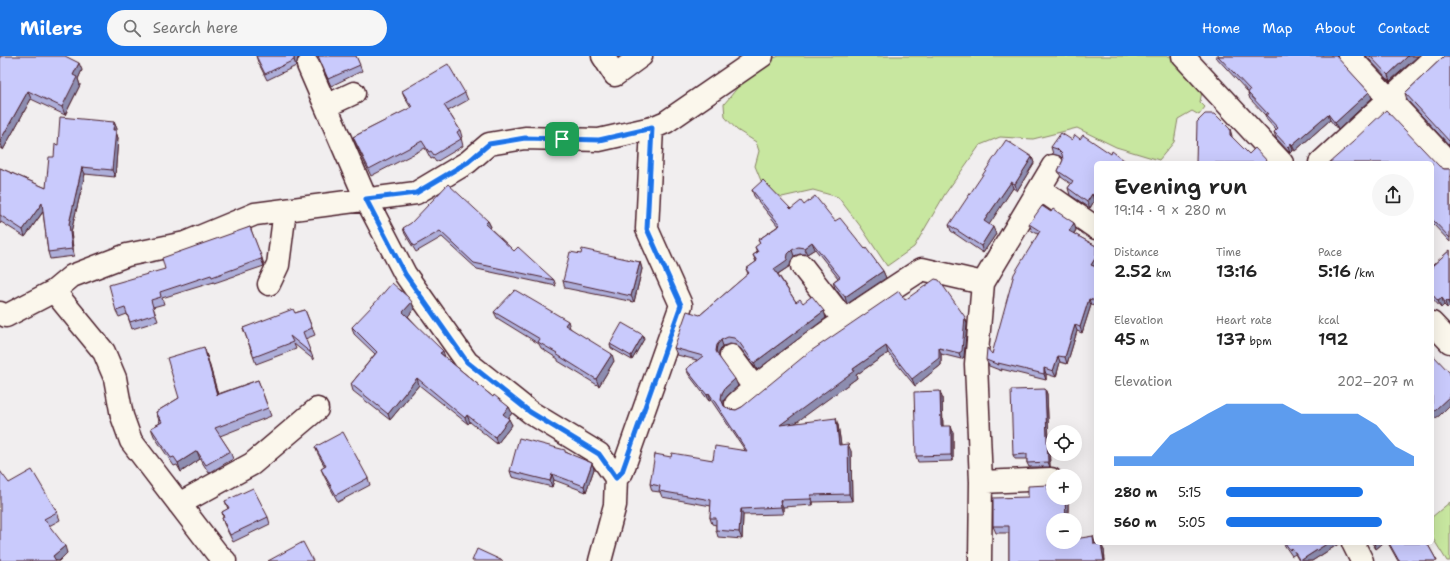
<!DOCTYPE html>
<html lang="en">
<head>
<meta charset="utf-8">
<style>
  :root { --surface:#fff; --page:#f6f6f6; --text:#222; --muted:#767676; --accent:#1a73e8 }
  body { margin:0; font-family:"Shantell Sans",sans-serif; background:var(--page); color:var(--text); height:100vh; display:flex; flex-direction:column; font-size:15px; white-space:nowrap }
  * { box-sizing:border-box; margin:0 }
  p { font-size:13px; color:var(--muted) }
  .icon { flex:none; width:22px; height:22px; fill:none; stroke:currentColor; stroke-width:2; stroke-linecap:round; stroke-linejoin:round }
  .map { position:relative; flex:1; overflow:hidden }
  .panel { position:absolute; left:1094px; top:105px; width:340px; height:384px; display:flex; flex-direction:column; background:var(--surface); border-radius:6px; box-shadow:0 4px 16px #0002 }
  .panel>* { flex:none }
  .fabs { position:absolute; left:1046px; top:369px; display:grid; gap:8px }
  .fabs a { display:grid; place-items:center; width:36px; height:36px; border-radius:50%; background:var(--surface); box-shadow:0 4px 16px #0002; font-size:20px }
  .pin { position:absolute; display:grid; place-items:center; width:34px; height:34px; color:#fff; margin:-17px; border-radius:8px; box-shadow:0 2px 6px #0006 }
  .round { display:grid; place-items:center; flex:none; width:42px; height:42px; border-radius:21px; background:var(--page) }
  .headline { display:flex; align-items:center; justify-content:space-between; height:68px; padding:0 20px }
  h1 { font-size:22px; font-weight:600; line-height:30px }
  .figures { display:grid; grid-template-columns:repeat(3,1fr); gap:6px; height:68px; padding:4px 20px }
  .figures div { display:grid; align-content:center }
  .figures b { font-size:17px; font-weight:600 }
  .figures small { font-size:11px; font-weight:400 }
  .figures p { font-size:11px }
  .chart { height:112px; padding:8px 20px }
  .chart p { display:flex; justify-content:space-between }
  .chart svg { width:100%; height:72px; margin-top:4px; fill:var(--accent); opacity:.7 }
  ul { padding:0 20px; list-style:none; font-size:13px }
  li { display:grid; grid-template-columns:64px 48px 1fr; align-items:center; height:30px }
  li i { height:10px; border-radius:5px; background:var(--accent) }
  header { display:flex; align-items:center; gap:24px; box-sizing:border-box; height:56px; padding:0 20px; background:var(--accent); color:#fff }
  header strong { font-size:19px }
  nav { display:flex; gap:22px; margin-inline-start:auto; font-size:14px }
  .search { width:280px; height:36px; background:var(--page); display:flex; align-items:center; gap:10px; box-sizing:border-box; padding:0 14px; border-radius:22px; color:var(--muted); font-size:15px }
  .map>svg:first-child { display:block }
  .green { fill:#c8e7a0; stroke:#898366 }
  .lines { fill:none; stroke-linecap:round; stroke-linejoin:round }
  .minor-casing { stroke:#4a1f2b; stroke-width:25 }
  .minor { stroke:#fbf7ec; stroke-width:22 }
  .wall { fill:#adaed9; stroke:#4a1f2b }
  .shaded-wall { fill:#8d8db0; stroke:#4a1f2b }
  .building { fill:#c9cafc; stroke:#4a1f2b }
  .route-casing { stroke:#fff; stroke-width:8 }
  .route { stroke:#1a73e8; stroke-width:5 }
</style>
</head>
<body>
<header>
<strong>Milers</strong>
<div class="search"><svg class="icon" aria-label="search" viewBox="0 0 24 24"><circle cx="10" cy="10" r="6"/><path d="M15 15l6 6"/></svg>Search here</div>
<nav><a>Home</a><a>Map</a><a>About</a><a>Contact</a></nav>
</header>
<div class="map">
<svg width="1450" height="505" viewBox="0 0 1450 505">
  <rect width="100%" height="100%" fill="#f1eeef"/>
  <filter id="ink" filterUnits="userSpaceOnUse"><feTurbulence type="fractalNoise" baseFrequency=".025" numOctaves="2"/><feDisplacementMap in="SourceGraphic" scale="8" xChannelSelector="R" yChannelSelector="G"/><feConvolveMatrix kernelMatrix="1 2 1 2 8 2 1 2 1" color-interpolation-filters="sRGB"/></filter>
  <g filter="url(#ink)">
    <path class="green" d="M 779,0 L 1172,0 L 1203,30 L 1200,46 L 1205,51 L 1199,59 L 1192,55 L 1178,63 L 1174,86 L 1159,104 L 1116,91 L 1077,72 L 1033,83 L 1000,81 L 980,89 L 945,138 L 914,191 L 887,210 L 861,171 L 838,141 L 813,134 L 782,141 L 764,132 L 755,110 L 759,95 L 756,86 L 737,74 L 725,61 L 724,48 C 737,34 749,12 767,3 C 771,2 775,2 779,0 Z
      M 1450,446 L 1450,505 L 1447,505 L 1432,481 L 1432,461 Z"/>
    <g class="lines">
      <defs>
        <path id="minor" d="M 603,0 L 615,19 L 641,0
          M 1183,0 L 1282,107
          M 1349,0 L 1450,108
          M 308,9 L 366,143 L 405,218 L 467,306 L 530,356 L 599,398 L 616,422 L 615,449 L 600,505
          M 326,50 L 354,37
          M 1320,107 L 1436,0
          M 1040,133 L 1096,172
          M 802,210 L 844,264
          M 269,228 L 278,209 L 285,154
          M 54,235 L 104,296 L 115,322 L 122,360 L 131,385 L 216,496 L 225,505
          M 0,257 L 6,260 L 54,235 L 72,220 L 127,199 L 185,187 L 255,158 L 416,137 L 468,106 L 489,88 L 525,82 L 599,84 L 652,72 L 666,66 L 762,0
          M 1432,267 L 1450,286
          M 731,300 L 754,331
          M 736,348 C 792,297 858,255 922,213 L 983,227
          M 616,422 L 622,416 L 681,249 L 647,173 L 652,72
          M 981,426 L 1051,423
          M 179,448 L 252,408 L 317,353
          M 1353,487 L 1362,505
          M 980,505 L 981,426 L 976,308 L 983,227 L 1053,110"/>
      </defs>
      <use href="#minor" class="minor-casing"/>
      <use href="#minor" class="minor"/>
    </g>
    <path class="wall" d="M 0,0 L 82,14 L 78,23 L 80,29 L 65,59 L 31,43 L 3,94 L 0,92 Z
      M 256,0 L 300,0 L 298,2 L 296,10 L 267,24 L 258,6 Z
      M 316,0 L 356,0 L 362,15 L 331,30 L 319,4 Z
      M 1215,0 L 1337,0 L 1337,2 L 1369,36 L 1372,42 L 1338,74 L 1330,64 L 1295,95 L 1293,94 L 1290,97 L 1276,82 L 1274,76 L 1276,74 L 1267,64 L 1265,59 L 1250,43 L 1248,37 L 1248,36 Z
      M 1366,0 L 1418,0 L 1390,25 Z
      M 1450,0 L 1450,90 L 1407,44 L 1405,37 L 1442,2 Z
      M 402,35 L 465,37 L 468,44 L 448,55 L 460,74 L 462,81 L 461,82 L 463,90 L 436,106 L 433,102 L 431,103 L 425,92 L 371,120 L 356,88 L 353,81 L 411,52 L 405,42 Z
      M 114,66 L 117,73 L 116,76 L 118,82 L 115,121 L 85,118 L 71,176 L 74,200 L 50,203 L 48,196 L 43,156 L 25,181 L 1,166 L 0,168 L 0,112 L 46,132 L 54,101 Z
      M 1080,83 L 1111,98 L 1128,107 L 1096,107 L 1096,146 L 1094,145 L 1090,152 L 1070,139 L 1068,132 L 1071,128 L 1061,121 L 1058,115 L 1063,104 L 1063,103 L 1060,100 L 1053,98 L 1051,91 L 1072,84 Z
      M 1032,101 L 1034,107 L 1017,135 L 1013,132 L 989,168 L 996,178 L 983,197 L 951,175 L 949,169 Z
      M 1432,107 L 1444,113 L 1450,113 L 1450,186 L 1432,167 Z
      M 752,134 L 791,153 L 804,149 L 835,165 L 865,193 L 883,215 L 886,222 L 847,248 L 835,232 L 833,226 L 838,222 L 815,193 L 807,198 L 800,198 L 794,200 L 791,205 L 790,210 L 778,218 L 796,246 L 803,247 L 826,262 L 757,314 L 741,293 L 736,289 L 730,288 L 723,290 L 719,295 L 719,301 L 738,330 L 728,339 L 724,344 L 724,350 L 729,353 L 736,354 L 742,351 L 905,244 L 965,261 L 967,268 L 964,301 L 961,303 L 941,298 L 941,309 L 915,330 L 888,297 L 856,319 L 857,322 L 794,367 L 838,369 L 841,389 L 851,395 L 852,445 L 813,446 L 813,449 L 783,451 L 783,458 L 743,459 L 742,483 L 718,481 L 716,474 L 716,469 L 712,468 L 710,462 L 711,450 L 662,441 L 660,436 L 652,435 L 650,428 L 671,401 L 713,404 L 745,394 L 711,344 L 709,345 L 689,319 L 686,313 L 697,304 L 677,299 L 674,292 L 700,259 L 748,218 L 746,213 L 756,206 L 753,199 L 757,197 L 755,191 L 760,188 L 758,184 L 778,170 L 754,140 Z
      M 1051,156 L 1074,167 L 1076,174 L 1074,178 L 1096,190 L 1096,250 L 1091,249 L 1082,277 L 1077,275 L 1067,308 L 1060,306 L 1056,321 L 1046,318 L 1046,324 L 1001,313 L 1002,315 L 989,310 L 986,304 L 992,298 L 1038,178 L 1032,175 L 1029,168 Z
      M 488,165 L 491,171 L 490,172 L 514,195 L 554,224 L 556,230 L 477,213 L 442,181 L 416,196 L 405,178 L 403,172 Z
      M 250,171 L 264,209 L 264,210 L 214,227 L 214,226 L 162,242 L 164,248 L 153,251 L 158,265 L 132,273 L 127,258 L 119,261 L 116,255 L 165,213 Z
      M 1450,194 L 1450,251 L 1450,250 L 1447,252 L 1444,249 L 1441,252 L 1432,242 L 1432,210 Z
      M 581,198 L 640,206 L 642,213 L 634,246 L 565,232 L 563,225 Z
      M 414,253 L 408,260 L 445,301 L 493,341 L 509,351 L 512,357 L 508,362 L 512,369 L 497,388 L 470,366 L 468,368 L 419,329 L 390,364 L 353,335 L 351,328 L 375,298 L 354,278 L 352,271 Z
      M 305,254 L 315,279 L 305,283 L 314,304 L 294,288 L 296,293 L 256,308 L 243,272 L 295,257 Z
      M 494,256 L 570,272 L 614,305 L 599,330 L 558,305 L 558,303 L 541,292 L 539,288 L 497,262 Z
      M 643,279 L 644,283 L 632,304 L 611,292 L 610,288 Z
      M 207,300 L 218,338 L 258,324 L 271,360 L 220,380 L 230,395 L 233,403 L 209,417 L 200,403 L 181,416 L 177,409 L 174,410 L 154,380 L 151,372 L 160,367 L 156,356 L 179,342 Z
      M 1045,333 L 1047,338 L 1050,411 L 1029,411 L 1027,407 L 1027,403 L 1015,403 L 1013,399 Z
      M 942,341 L 943,370 L 953,376 L 953,405 L 918,406 L 916,400 Z
      M 315,391 L 368,422 L 370,429 L 338,446 L 324,420 L 321,413 L 325,411 L 318,398 Z
      M 566,396 L 594,413 L 586,436 L 554,424 L 552,431 L 512,421 L 510,415 Z
      M 9,427 L 57,456 L 60,464 L 49,470 L 67,497 L 59,505 L 0,505 Z
      M 1050,434 L 1053,442 L 1068,442 L 1068,464 L 1053,486 L 1095,487 L 1095,488 L 1104,494 L 1105,505 L 1009,505 L 1009,477 L 996,477 L 993,470 L 1028,441 Z
      M 225,445 L 268,461 L 270,468 L 233,486 L 224,468 L 222,462 L 223,461 L 222,456 L 228,453 Z
      M 1283,487 L 1340,487 L 1312,505 L 1299,505 L 1295,498 L 1292,500 Z
      M 1372,487 L 1383,487 L 1376,493 Z
      M 1388,487 L 1427,487 L 1437,505 L 1398,505 Z"/>
    <path class="shaded-wall" d="M 294,0 L 300,0 L 298,2 L 296,10 L 294,4 Z
      M 1408,0 L 1418,0 L 1390,25 L 1388,19 Z
      M 79,7 L 82,14 L 78,23 L 80,29 L 65,59 L 62,51 L 73,19 Z
      M 28,35 L 31,43 L 3,94 L 0,85 Z
      M 1369,36 L 1372,42 L 1338,74 L 1335,67 Z
      M 1328,58 L 1330,64 L 1295,95 L 1292,89 Z
      M 114,66 L 117,73 L 116,76 L 118,82 L 115,121 L 112,114 Z
      M 1230,73 L 1232,80 L 1232,86 L 1230,79 Z
      M 1291,87 L 1293,94 L 1290,97 L 1288,91 Z
      M 1032,101 L 1034,107 L 1017,135 L 1015,128 Z
      M 82,111 L 85,118 L 71,176 L 74,200 L 72,193 L 69,168 Z
      M 1011,126 L 1013,132 L 987,172 L 984,165 Z
      M 1092,138 L 1094,145 L 1090,152 L 1087,146 Z
      M 42,147 L 44,154 L 25,181 L 23,174 Z
      M 488,165 L 491,171 L 487,175 L 485,168 Z
      M 1074,167 L 1076,174 L 1071,181 L 1069,175 Z
      M 993,171 L 996,178 L 983,197 L 981,190 Z
      M 812,186 L 815,193 L 807,198 L 804,192 Z
      M 792,194 L 794,200 L 791,205 L 790,210 L 776,219 L 774,213 L 788,198 Z
      M 1096,201 L 1096,211 L 1091,209 Z
      M 262,202 L 264,209 L 264,210 L 261,203 Z
      M 640,206 L 642,213 L 634,246 L 631,240 Z
      M 883,215 L 886,222 L 847,248 L 845,241 Z
      M 1442,242 L 1444,249 L 1441,252 L 1438,245 Z
      M 1089,243 L 1091,249 L 1082,277 L 1080,271 Z
      M 1447,244 L 1450,250 L 1447,252 L 1445,246 Z
      M 412,246 L 414,253 L 406,263 L 403,256 Z
      M 824,255 L 826,262 L 757,314 L 754,307 Z
      M 965,261 L 967,268 L 964,301 L 961,303 L 959,297 Z
      M 568,265 L 570,272 L 568,276 L 565,269 Z
      M 1075,269 L 1077,275 L 1067,308 L 1065,301 Z
      M 643,279 L 644,283 L 632,304 L 631,300 Z
      M 721,284 L 723,290 L 719,295 L 719,302 L 716,295 L 717,289 Z
      M 886,290 L 888,297 L 856,319 L 857,322 L 783,376 L 780,369 L 853,313 Z
      M 204,291 L 207,300 L 220,347 L 217,339 Z
      M 939,292 L 941,298 L 941,309 L 915,330 L 912,323 Z
      M 443,295 L 445,301 L 440,297 Z
      M 612,298 L 614,305 L 599,330 L 596,323 Z
      M 1058,300 L 1060,306 L 1056,321 L 1053,315 Z
      M 1044,312 L 1046,318 L 1046,324 L 1044,318 Z
      M 417,322 L 419,329 L 390,364 L 388,358 Z
      M 735,323 L 738,330 L 728,339 L 724,344 L 724,350 L 721,343 L 722,337 L 725,332 Z
      M 1045,333 L 1047,338 L 1050,411 L 1048,406 Z
      M 940,335 L 942,341 L 943,376 L 941,370 Z
      M 709,337 L 711,344 L 709,345 L 707,339 Z
      M 1450,340 L 1450,349 L 1439,360 L 1432,364 L 1432,356 Z
      M 509,351 L 512,357 L 506,365 L 503,358 Z
      M 467,359 L 470,366 L 468,368 L 465,362 Z
      M 836,362 L 838,369 L 842,395 L 839,389 Z
      M 509,363 L 512,369 L 497,388 L 495,381 Z
      M 951,370 L 953,376 L 953,405 L 951,399 Z
      M 848,388 L 851,395 L 852,445 L 849,438 Z
      M 197,395 L 200,403 L 181,416 L 178,407 Z
      M 592,407 L 594,413 L 586,436 L 584,430 Z
      M 552,418 L 554,424 L 552,431 L 550,425 Z
      M 811,439 L 813,446 L 813,449 L 811,443 Z
      M 1065,442 L 1068,442 L 1068,464 L 1066,464 Z
      M 780,444 L 783,451 L 783,458 L 781,451 Z
      M 741,453 L 743,459 L 742,483 L 739,476 Z
      M 1093,480 L 1095,487 L 1096,495 L 1094,488 Z
      M 1328,487 L 1340,487 L 1312,505 L 1300,505 Z
      M 1374,487 L 1383,487 L 1376,493 Z
      M 1101,488 L 1104,494 L 1105,505 L 1104,505 Z
      M 65,490 L 67,497 L 59,505 L 55,505 L 53,500 Z"/>
    <path class="building" d="M 0,0 L 65,0 L 79,7 L 73,19 L 77,21 L 62,51 L 28,35 L 0,85 Z
      M 256,0 L 294,0 L 294,4 L 265,18 Z
      M 318,0 L 356,0 L 360,9 L 328,23 Z
      M 1218,0 L 1336,0 L 1369,36 L 1335,67 L 1328,58 L 1292,89 L 1291,87 L 1288,91 L 1274,76 L 1278,72 L 1265,58 L 1268,58 L 1248,37 L 1250,34 Z
      M 1370,0 L 1408,0 L 1388,19 Z
      M 1444,0 L 1450,0 L 1450,86 L 1405,37 L 1442,2 Z
      M 448,8 L 465,37 L 444,49 L 460,74 L 457,76 L 461,83 L 434,99 L 431,95 L 429,96 L 422,85 L 369,113 L 353,81 L 412,51 L 402,35 Z
      M 1386,54 L 1439,110 L 1444,113 L 1450,113 L 1450,182 L 1432,163 L 1432,107 L 1329,107 L 1353,86 L 1352,86 Z
      M 1205,58 L 1215,58 L 1230,73 L 1230,79 L 1249,98 L 1255,92 L 1269,107 L 1196,107 L 1197,66 Z
      M 60,61 L 114,66 L 113,74 L 116,74 L 112,114 L 82,111 L 69,168 L 72,193 L 48,196 L 42,147 L 23,174 L 0,159 L 0,112 L 46,132 L 49,101 L 54,101 L 55,88 L 58,89 Z
      M 1061,77 L 1072,84 L 1075,79 L 1080,83 L 1083,79 L 1111,98 L 1112,95 L 1128,107 L 1096,107 L 1096,141 L 1092,138 L 1087,146 L 1068,132 L 1073,125 L 1058,115 L 1063,104 L 1062,98 L 1057,93 L 1051,91 Z
      M 1006,84 L 1032,101 L 1015,128 L 1011,126 L 984,165 L 993,171 L 981,190 L 949,169 Z
      M 763,124 L 791,153 L 801,145 L 804,149 L 815,140 L 835,165 L 840,162 L 865,193 L 866,192 L 883,215 L 845,241 L 833,226 L 840,221 L 812,186 L 804,192 L 798,191 L 792,194 L 788,198 L 787,204 L 774,213 L 796,246 L 800,243 L 803,247 L 812,240 L 824,255 L 754,307 L 739,286 L 734,282 L 728,281 L 721,284 L 717,289 L 716,295 L 719,301 L 735,323 L 725,332 L 722,337 L 721,343 L 724,350 L 729,353 L 736,354 L 742,351 L 808,297 L 899,235 L 905,244 L 935,223 L 939,224 L 965,261 L 962,295 L 959,297 L 939,292 L 939,302 L 912,323 L 886,290 L 853,313 L 854,315 L 780,369 L 836,362 L 839,389 L 848,388 L 849,438 L 811,439 L 811,443 L 780,444 L 781,451 L 741,453 L 739,476 L 716,474 L 716,462 L 710,462 L 711,444 L 659,435 L 660,430 L 650,428 L 655,398 L 671,401 L 672,397 L 713,404 L 715,390 L 747,395 L 709,337 L 707,339 L 686,313 L 703,300 L 674,292 L 687,255 L 700,259 L 749,217 L 746,213 L 757,205 L 753,199 L 758,196 L 755,191 L 760,187 L 758,184 L 780,169 L 752,134 Z
      M 448,128 L 488,165 L 485,168 L 514,195 L 518,191 L 554,224 L 474,207 L 440,175 L 414,190 L 403,172 L 411,167 Z
      M 1042,150 L 1051,156 L 1053,153 L 1074,167 L 1069,175 L 1096,190 L 1096,201 L 1091,209 L 1096,211 L 1096,245 L 1089,243 L 1080,271 L 1075,269 L 1065,301 L 1058,300 L 1053,315 L 1044,312 L 1044,318 L 998,307 L 999,309 L 986,304 L 987,292 L 992,298 L 1014,218 L 1040,175 L 1029,168 Z
      M 250,171 L 262,202 L 261,203 L 212,221 L 211,219 L 160,236 L 161,241 L 151,244 L 155,258 L 130,266 L 125,252 L 116,255 L 109,229 L 165,213 L 162,202 Z
      M 582,193 L 640,206 L 631,240 L 563,225 L 570,196 L 581,198 Z
      M 1450,194 L 1450,247 L 1447,244 L 1445,246 L 1442,242 L 1438,245 L 1432,238 L 1432,210 Z
      M 392,227 L 408,241 L 412,246 L 403,256 L 443,295 L 440,297 L 493,341 L 494,339 L 509,351 L 503,358 L 509,363 L 495,381 L 467,359 L 465,362 L 417,322 L 388,358 L 351,328 L 377,296 L 352,271 L 374,248 Z
      M 515,234 L 568,265 L 565,269 L 612,298 L 596,323 L 556,298 L 557,297 L 538,286 L 540,283 L 494,256 Z
      M 293,253 L 295,257 L 305,254 L 312,272 L 303,276 L 311,297 L 290,280 L 293,286 L 254,301 L 243,272 Z
      M 622,267 L 643,279 L 631,300 L 610,288 Z
      M 204,291 L 217,339 L 258,324 L 268,352 L 215,372 L 230,395 L 206,409 L 197,395 L 178,407 L 174,401 L 171,402 L 151,372 L 162,366 L 156,356 L 179,342 L 167,302 Z
      M 1432,298 L 1450,317 L 1450,340 L 1436,353 L 1432,356 Z
      M 1045,333 L 1048,406 L 1027,407 L 1027,398 L 1013,399 L 1011,334 Z
      M 940,335 L 941,370 L 951,370 L 951,399 L 916,400 L 914,336 Z
      M 343,376 L 368,422 L 336,439 L 321,413 L 326,410 L 315,391 Z
      M 519,382 L 565,394 L 565,396 L 592,407 L 584,430 L 552,418 L 550,425 L 510,415 Z
      M 32,414 L 57,456 L 44,463 L 65,490 L 53,500 L 56,505 L 0,505 L 0,415 L 9,427 Z
      M 1048,429 L 1048,434 L 1053,434 L 1053,442 L 1065,442 L 1066,464 L 1053,464 L 1053,486 L 1075,486 L 1075,483 L 1093,480 L 1094,488 L 1101,488 L 1104,505 L 1009,505 L 1009,470 L 993,470 L 993,442 L 1028,441 L 1028,430 Z
      M 253,432 L 268,461 L 230,479 L 222,462 L 224,461 L 222,456 L 229,452 L 225,445 Z
      M 303,486 L 313,505 L 268,505 Z
      M 1285,487 L 1328,487 L 1300,505 L 1292,492 L 1290,494 Z
      M 1389,487 L 1427,487 L 1437,505 L 1399,505 Z
      M 477,493 L 503,505 L 472,505 Z"/>
  </g>
  <g class="lines" filter="url(#ink)">
    <defs>
      <path id="route" d="M 652,72 L 647,173 L 681,249 L 622,416 L 616,422 L 599,398 L 530,356 L 467,306 L 405,218 L 366,143 L 416,137 L 468,106 L 489,88 L 525,82 L 599,84 Z"/>
    </defs>
    <use href="#route" class="route-casing"/>
    <use href="#route" class="route"/>
  </g>
</svg>
<div class="fabs">
<a><svg class="icon" aria-label="locate" viewBox="0 0 24 24"><circle cx="12" cy="12" r="6"/><path d="M12 2v4M12 18v4M2 12h4M18 12h4"/></svg></a>
<a>+</a>
<a>−</a>
</div>
<div class="pin" style="left:562px;top:83px;background:#1e9e55"><svg class="icon" aria-label="arrive" viewBox="0 0 24 24"><path d="M6 21V4h12l-3 4 3 4H6"/></svg></div>
<section class="panel">
<div class="headline"><div><h1>Evening run</h1><p>19:14 · 9 × 280 m</p></div><a class="round"><svg class="icon" aria-label="share" viewBox="0 0 24 24"><path d="M12 15V3M7 8l5-5 5 5M5 13v7h14v-7"/></svg></a></div>
<div class="figures">
<div><p>Distance</p><b>2.52<small> km</small></b></div>
<div><p>Time</p><b>13:16</b></div>
<div><p>Pace</p><b>5:16<small> /km</small></b></div>
</div>
<div class="figures">
<div><p>Elevation</p><b>45<small> m</small></b></div>
<div><p>Heart rate</p><b>137<small> bpm</small></b></div>
<div><p>kcal</p><b>192</b></div>
</div>
<div class="chart"><p><span>Elevation</span>202–207 m</p>
<svg viewBox="0 0 160 44" preserveAspectRatio="none"><path d="M0 44V38L10 38L20 38L30 25L40 19L50 12L60 6L70 6L80 6L90 6L100 12L110 12L120 12L130 12L140 19L150 32L160 38V44z"/></svg>
</div>
<ul>
<li><b>280 m</b>5:15<i style="width:73%"></i></li>
<li><b>560 m</b>5:05<i style="width:83%"></i></li>
</ul>
</section>
</div>
</body>
</html>
